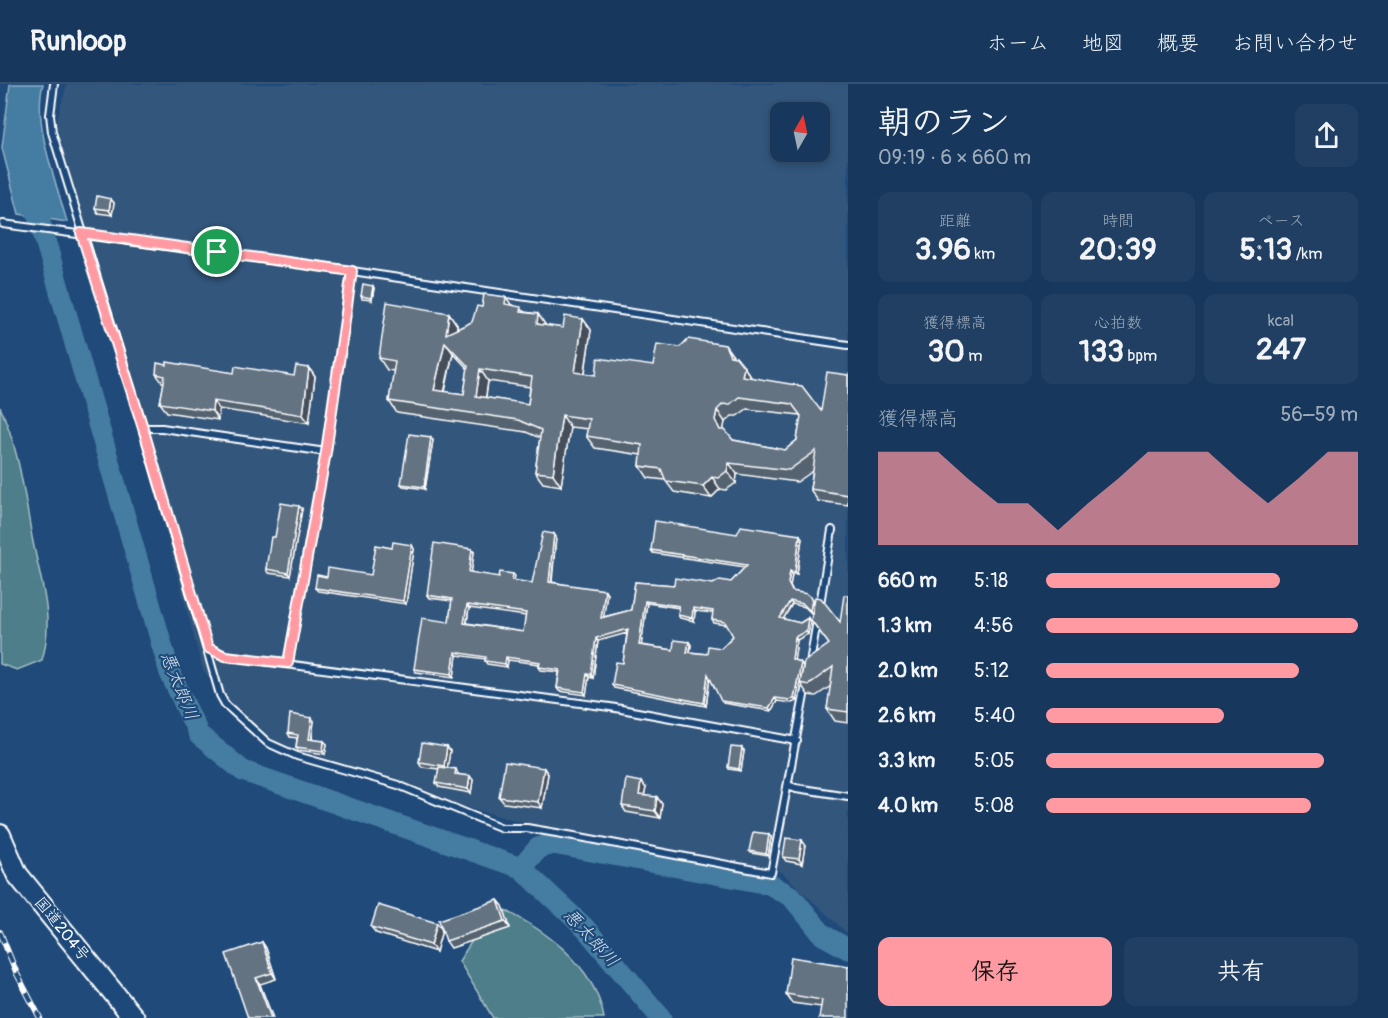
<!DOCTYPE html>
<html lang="ja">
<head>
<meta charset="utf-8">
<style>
  :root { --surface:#17385c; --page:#203f62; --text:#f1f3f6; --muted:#9eacbb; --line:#365272; --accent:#ff9aa2 }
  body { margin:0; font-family:Pangolin,"Klee One",sans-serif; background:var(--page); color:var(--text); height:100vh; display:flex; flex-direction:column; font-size:22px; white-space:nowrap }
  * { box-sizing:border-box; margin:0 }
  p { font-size:20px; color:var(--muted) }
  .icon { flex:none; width:33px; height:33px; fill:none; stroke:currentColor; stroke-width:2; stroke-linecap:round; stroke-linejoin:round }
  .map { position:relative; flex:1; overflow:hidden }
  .sheet { display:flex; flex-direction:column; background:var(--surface); width:540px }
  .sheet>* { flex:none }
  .needle { width:39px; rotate:9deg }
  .controls { position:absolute; left:770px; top:18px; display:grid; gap:12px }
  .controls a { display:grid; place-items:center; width:60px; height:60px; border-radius:12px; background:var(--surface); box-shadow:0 3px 9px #0003,0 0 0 2px var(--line); font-size:30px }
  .pin { position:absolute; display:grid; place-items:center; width:51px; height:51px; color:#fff; margin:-26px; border:3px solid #fff; border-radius:50%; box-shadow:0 2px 6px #0007 }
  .round { display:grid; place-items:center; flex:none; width:63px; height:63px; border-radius:12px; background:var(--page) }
  .headline { display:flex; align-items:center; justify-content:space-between; height:102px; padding:0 30px }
  h1 { font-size:33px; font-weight:700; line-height:45px }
  .stats { display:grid; grid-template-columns:repeat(3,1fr); gap:9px; height:102px; padding:6px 30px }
  .stats div { display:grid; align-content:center; border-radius:12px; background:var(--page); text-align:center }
  .stats b { font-size:30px; font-weight:700 }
  .stats small { font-size:16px; font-weight:400 }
  .stats p { font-size:16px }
  .chart { height:168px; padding:12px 30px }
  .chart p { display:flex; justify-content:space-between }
  .chart svg { width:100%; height:108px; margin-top:6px; fill:var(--accent); opacity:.7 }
  .cta { display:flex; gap:12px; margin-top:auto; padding:12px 30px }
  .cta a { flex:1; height:69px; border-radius:12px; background:var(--accent); color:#111; font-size:24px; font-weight:700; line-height:69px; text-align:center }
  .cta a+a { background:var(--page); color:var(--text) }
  ul { padding:0 30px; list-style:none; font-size:20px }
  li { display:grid; grid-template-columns:96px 72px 1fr; align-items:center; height:45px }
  li i { height:15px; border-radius:8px; background:var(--accent) }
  header { display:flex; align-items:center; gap:36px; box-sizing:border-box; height:84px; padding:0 30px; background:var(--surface); border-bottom:2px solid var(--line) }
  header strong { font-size:28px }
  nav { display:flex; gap:33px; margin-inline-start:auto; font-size:21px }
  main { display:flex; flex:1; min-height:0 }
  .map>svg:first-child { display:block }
  .built { fill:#33567c; fill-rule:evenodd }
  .green { fill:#4d7e89; stroke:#a6bec4; stroke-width:1.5 }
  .water { fill:#447ca1; stroke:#8fb0c7; stroke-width:1.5 }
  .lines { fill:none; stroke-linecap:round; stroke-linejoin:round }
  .river { stroke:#447ca1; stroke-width:21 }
  .service-casing { stroke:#fff; stroke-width:10 }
  .trunk-casing { stroke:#fff; stroke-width:24 }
  .service { stroke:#1f4a7a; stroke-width:6 }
  .trunk { stroke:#1f4a7a; stroke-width:20 }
  .rail-casing { stroke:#fff; stroke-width:6 }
  .rail { stroke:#1f4a7a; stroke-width:4; stroke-dasharray:11; stroke-linecap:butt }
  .wall { fill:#556370; stroke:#fff; stroke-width:1.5; fill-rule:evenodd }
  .shaded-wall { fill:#45505b; stroke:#fff; stroke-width:1.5 }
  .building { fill:#637382; stroke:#fff; stroke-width:1.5; fill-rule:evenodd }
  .route-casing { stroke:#fff; stroke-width:12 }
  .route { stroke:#ff9aa2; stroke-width:8 }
  .labels { text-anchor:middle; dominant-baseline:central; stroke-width:4.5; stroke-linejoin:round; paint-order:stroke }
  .street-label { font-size:16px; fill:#fff; stroke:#1f4a7a }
  .water-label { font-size:18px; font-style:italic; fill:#d0dee8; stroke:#1f4a7a }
</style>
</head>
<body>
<header>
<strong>Runloop</strong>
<nav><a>ホーム</a><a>地図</a><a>概要</a><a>お問い合わせ</a></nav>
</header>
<main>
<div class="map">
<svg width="848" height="934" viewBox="0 0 848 934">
  <rect width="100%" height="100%" fill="#1f4a7a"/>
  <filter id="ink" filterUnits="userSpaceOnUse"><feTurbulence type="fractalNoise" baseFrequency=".0167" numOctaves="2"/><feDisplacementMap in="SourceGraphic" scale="12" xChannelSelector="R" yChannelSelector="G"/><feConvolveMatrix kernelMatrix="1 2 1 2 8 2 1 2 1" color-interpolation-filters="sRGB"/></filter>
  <g filter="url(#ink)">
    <path class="built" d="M 67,0 L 848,0 L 848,850 L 778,785 L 524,739 L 279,671 L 203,587 L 56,39 ZM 780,28 L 819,28 L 819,68 L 780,68 Z"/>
    <path class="green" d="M 0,323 C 19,364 24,409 32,453 C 40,496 55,532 42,576 L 17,586 L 0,580 Z
      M 495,821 C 542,844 594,878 604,934 L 493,934 L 459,877 Z"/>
    <path class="water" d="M 10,0 L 43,0 C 32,39 57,100 67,138 L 19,130 L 2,64 Z"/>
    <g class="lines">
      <path class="river" d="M 35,121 L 170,589 L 199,651 L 243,687 L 521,784 L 585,844 L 661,934
        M 521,784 L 538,764 L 553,760 L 769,800 L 792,813 L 823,851 L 848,865"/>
      <defs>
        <path id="service" d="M 54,0 L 50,31 L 52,48 L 143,344 L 220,611 L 225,620 L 268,659 L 297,672 L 398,701 L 502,744 L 527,744 L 580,753 L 771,789 L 806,601
          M 3,140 L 352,187 L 848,261
          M 143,344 L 162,344 L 326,368
          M 820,520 L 832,446
          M 208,564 L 225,572 L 610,623 L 797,657
          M 288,579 L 326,368 L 352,187
          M 810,579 L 817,536
          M 788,701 L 796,704 L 848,712"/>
        <path id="trunk" d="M 0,751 L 17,790 L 134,934"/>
      </defs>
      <use href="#service" class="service-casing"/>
      <use href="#trunk" class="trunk-casing"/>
      <use href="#service" class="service"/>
      <use href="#trunk" class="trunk"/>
      <defs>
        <path id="rail" d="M 0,848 L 17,890 L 40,934"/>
      </defs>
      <use href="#rail" class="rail-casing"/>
      <use href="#rail" class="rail"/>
    </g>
    <path class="wall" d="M 114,119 L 112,131 L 98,129 L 95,124 Z
      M 373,202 L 374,204 L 372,216 L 362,215 L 361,212 Z
      M 512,221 L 525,228 L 538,230 L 546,242 L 563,244 L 583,235 L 591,246 L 585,289 L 596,291 L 653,282 L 734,273 L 744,283 L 751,293 L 821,327 L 848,291 L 848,421 L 818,417 L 810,405 L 813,387 L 797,398 L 737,390 L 736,399 L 726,406 L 720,405 L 711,414 L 674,408 L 665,396 L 648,394 L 640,382 L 641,371 L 595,364 L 586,352 L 588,345 L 570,343 L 561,402 L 543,399 L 535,388 L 540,354 L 526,348 L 397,329 L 389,317 L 394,287 L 387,286 L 379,274 L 449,229 L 457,241 L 457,245 L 472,238 L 482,223 ZM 453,269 L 468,285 L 464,310 L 445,308 ZM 488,297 L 530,303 L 528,320 L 486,314 ZM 747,325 L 800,331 L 801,333 L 797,356 L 785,366 L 733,356 L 723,346 L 725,338 L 732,332 L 737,332 Z
      M 167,281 L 234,289 L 294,292 L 309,284 L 315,293 L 309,339 L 219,325 L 218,336 L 167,328 L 160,319 L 164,299 L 162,298 L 156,290 Z
      M 433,356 L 425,405 L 403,402 L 401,400 Z
      M 302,425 L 290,492 L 268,489 L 266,485 L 275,453 Z
      M 554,450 L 556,453 L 552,498 L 607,509 L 603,533 L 631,526 L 635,498 L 674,501 L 713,500 L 731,498 L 745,483 L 653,469 L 651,466 L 737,450 L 802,454 L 797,490 L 792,490 L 790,502 L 793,508 L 812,514 L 814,517 L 812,530 L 805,523 L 792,520 L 783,535 L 800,539 L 808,534 L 810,537 L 808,550 L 797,556 L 794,576 L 801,579 L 803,582 L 796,617 L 792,619 L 777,617 L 771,627 L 723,619 L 710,594 L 706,622 L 614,604 L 612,601 L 623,579 L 627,549 L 598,557 L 593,594 L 589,593 L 586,611 L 559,607 L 557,604 L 559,588 L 541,586 L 539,583 L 539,580 L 508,576 L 507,583 L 487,580 L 485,577 L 486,575 L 457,571 L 454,593 L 416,588 L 414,585 L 449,538 L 452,517 L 429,514 L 427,511 L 474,468 L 471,489 L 499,493 L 513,490 L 515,492 L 514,497 L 532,499 ZM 647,519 L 679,524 L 678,531 L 680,534 L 694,537 L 695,527 L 713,529 L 712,536 L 714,539 L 727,541 L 733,552 L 721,564 L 707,570 L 690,568 L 691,561 L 689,558 L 673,566 L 641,561 ZM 469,524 L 526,532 L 523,548 L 467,539 Z
      M 412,461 L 414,465 L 406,520 L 318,507 L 315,504 L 327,493 L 371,491 L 392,464 Z
      M 848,511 L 848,639 L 835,637 L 827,625 L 831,602 L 816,612 L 808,611 L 800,599 L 829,560 L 811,536 L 840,538 Z
      M 314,637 L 312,655 L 327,660 L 325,670 L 298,666 L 296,663 L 297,654 L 290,653 L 288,649 Z
      M 447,663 L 450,667 L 447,684 L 456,685 L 458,690 L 473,696 L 471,709 L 439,703 L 436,699 L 439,685 L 422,683 L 419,678 Z
      M 744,667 L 741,687 L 729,685 L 728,683 Z
      M 548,690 L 542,724 L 504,719 L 499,713 Z
      M 646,704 L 644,711 L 662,720 L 660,734 L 626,728 L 622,722 Z
      M 769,750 L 771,753 L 768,772 L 751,769 L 749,767 Z
      M 805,761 L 802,780 L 786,777 L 783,773 Z
      M 498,816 L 503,822 L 510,844 L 451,864 L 446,857 Z
      M 437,839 L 442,846 L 436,868 L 376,849 L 371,843 Z
      M 262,858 L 266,864 L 276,895 L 260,900 L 248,934 Z
      M 848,882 L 821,923 L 792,919 L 786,910 Z"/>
    <path class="shaded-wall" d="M 111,115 L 114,119 L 112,131 L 109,126 Z
      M 373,202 L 374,204 L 372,216 L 371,214 Z
      M 506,213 L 514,225 L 505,220 Z
      M 449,229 L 457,241 L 455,261 L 446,250 Z
      M 538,230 L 546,242 L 537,240 Z
      M 583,235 L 591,246 L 583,300 L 575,288 Z
      M 445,258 L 453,269 L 442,318 L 434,306 Z
      M 725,261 L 733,272 L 739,284 L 730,272 Z
      M 744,283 L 752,295 L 742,292 Z
      M 309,284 L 315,293 L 309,339 L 303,331 Z
      M 480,285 L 488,297 L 484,324 L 476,312 Z
      M 213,317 L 219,325 L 218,336 L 212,327 Z
      M 717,326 L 725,338 L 723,348 L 720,346 L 715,336 Z
      M 562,331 L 570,343 L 561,402 L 553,390 Z
      M 431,353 L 433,356 L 425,405 L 424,403 Z
      M 729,379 L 737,390 L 736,399 L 727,387 Z
      M 712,393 L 720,405 L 711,414 L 703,402 Z
      M 299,422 L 302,425 L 290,492 L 288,489 Z
      M 554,450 L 556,453 L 551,501 L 549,498 Z
      M 800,451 L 802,454 L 797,490 L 795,488 Z
      M 412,461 L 414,465 L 406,520 L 403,517 Z
      M 472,465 L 474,468 L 471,491 L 469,488 Z
      M 790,487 L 792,490 L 790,502 L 788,499 Z
      M 605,506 L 607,509 L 603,537 L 601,534 Z
      M 812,514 L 814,517 L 812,530 L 810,527 Z
      M 645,517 L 647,519 L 641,563 L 639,561 Z
      M 790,517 L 792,520 L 782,537 L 780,534 Z
      M 467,521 L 469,524 L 466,542 L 464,539 Z
      M 693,524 L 695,527 L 694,537 L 692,534 Z
      M 808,534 L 810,537 L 808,550 L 806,547 Z
      M 795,553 L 797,556 L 794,578 L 792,575 Z
      M 596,554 L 598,557 L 593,594 L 591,591 Z
      M 689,558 L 691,561 L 689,571 L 687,568 Z
      M 455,568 L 457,571 L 454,593 L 452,590 Z
      M 506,573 L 508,576 L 507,583 L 505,580 Z
      M 801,579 L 803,582 L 796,617 L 794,614 Z
      M 587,590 L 589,593 L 586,611 L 584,608 Z
      M 708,590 L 710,593 L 706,622 L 704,619 Z
      M 775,614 L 777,617 L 771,627 L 769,624 Z
      M 312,634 L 314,637 L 311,658 L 309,655 Z
      M 324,657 L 327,660 L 325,670 L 323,667 Z
      M 447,663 L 450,667 L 447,686 L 444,682 Z
      M 742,664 L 744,667 L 741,687 L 739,685 Z
      M 544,684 L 548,690 L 542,724 L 538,718 Z
      M 470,692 L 473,696 L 471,709 L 468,705 Z
      M 641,698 L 646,704 L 643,717 L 639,711 Z
      M 657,713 L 662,720 L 660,734 L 655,727 Z
      M 769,750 L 771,753 L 768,772 L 766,770 Z
      M 802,756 L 805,761 L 802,780 L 799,775 Z
      M 498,816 L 503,822 L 510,844 L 505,837 Z
      M 437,839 L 442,846 L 436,868 L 431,861 Z
      M 262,858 L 266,864 L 276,895 L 272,889 Z
      M 256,894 L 260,900 L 273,934 L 271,934 Z"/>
    <path class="building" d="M 97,112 L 111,115 L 109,126 L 95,124 Z
      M 363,200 L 373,202 L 371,214 L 361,212 Z
      M 484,210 L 506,213 L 505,220 L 521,223 L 520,228 L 538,230 L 537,240 L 563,244 L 565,232 L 583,235 L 575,288 L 596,291 L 598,274 L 653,282 L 657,260 L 680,263 L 688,255 L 725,261 L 730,272 L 736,273 L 744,283 L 742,292 L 802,302 L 821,327 L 827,288 L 848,291 L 848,411 L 810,405 L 816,367 L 789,386 L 729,379 L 727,387 L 718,394 L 712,393 L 703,402 L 666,397 L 661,385 L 640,382 L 642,361 L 586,352 L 589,335 L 562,331 L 553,390 L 535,388 L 541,346 L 518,336 L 389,317 L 395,277 L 379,274 L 387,218 L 449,229 L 446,250 L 472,238 L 477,222 L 482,223 ZM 445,258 L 468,282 L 464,310 L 434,306 ZM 480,285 L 532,293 L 528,320 L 476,312 ZM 739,313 L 792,320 L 801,332 L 797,356 L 785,366 L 733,356 L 725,346 L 720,346 L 715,336 L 717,326 L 723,320 L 729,321 Z
      M 167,278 L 234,289 L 235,282 L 294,292 L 296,282 L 309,284 L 303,331 L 213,317 L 212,327 L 160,319 L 165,292 L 156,290 L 157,279 L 167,281 Z
      M 409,350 L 431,353 L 424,403 L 401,400 Z
      M 281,419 L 299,422 L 288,489 L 266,485 L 271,453 L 275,453 Z
      M 655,437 L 737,450 L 741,442 L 800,451 L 795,488 L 790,487 L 788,499 L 792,507 L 807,510 L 812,514 L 810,527 L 803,520 L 790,517 L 780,534 L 800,539 L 808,534 L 806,547 L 795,553 L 792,575 L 801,579 L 794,614 L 790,616 L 775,614 L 769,624 L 721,617 L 708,590 L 704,619 L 612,601 L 616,578 L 623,579 L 628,545 L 596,554 L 591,591 L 587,590 L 584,608 L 557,604 L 560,586 L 539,583 L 540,578 L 506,573 L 505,580 L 485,577 L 486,573 L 455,568 L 452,590 L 414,585 L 422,534 L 449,538 L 452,515 L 427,511 L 434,459 L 472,465 L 469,488 L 499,493 L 500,488 L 513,490 L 512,496 L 532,499 L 543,448 L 554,450 L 549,498 L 605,506 L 601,534 L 631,526 L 635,498 L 674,501 L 675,494 L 713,500 L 720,496 L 731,498 L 747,481 L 651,466 ZM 645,517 L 679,522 L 678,531 L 692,534 L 693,524 L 713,527 L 712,536 L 725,538 L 733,552 L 721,564 L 708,562 L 707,570 L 687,568 L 689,558 L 674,556 L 673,566 L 639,561 ZM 467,521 L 526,529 L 523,548 L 464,539 Z
      M 393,458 L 412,461 L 403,517 L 315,504 L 317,491 L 327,493 L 328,484 L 371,491 L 376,461 L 392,464 Z
      M 844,511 L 848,511 L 848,628 L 827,625 L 833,583 L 808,601 L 800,599 L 804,578 L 829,560 L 811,536 L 815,513 L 821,514 L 840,538 Z
      M 290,630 L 312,634 L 309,655 L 324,657 L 323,667 L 296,663 L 298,651 L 288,649 Z
      M 422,659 L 447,663 L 444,682 L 419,678 Z
      M 731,663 L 742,664 L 739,685 L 728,683 Z
      M 505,678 L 544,684 L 538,718 L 499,713 Z
      M 439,683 L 456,685 L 455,690 L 470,692 L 468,705 L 436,699 Z
      M 626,695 L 641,698 L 639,711 L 657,713 L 655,727 L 622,722 Z
      M 753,748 L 769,750 L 766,770 L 749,767 Z
      M 786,754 L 802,756 L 799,775 L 783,773 Z
      M 498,816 L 505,837 L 446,857 L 439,836 Z
      M 378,821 L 437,839 L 431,861 L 371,843 Z
      M 262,858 L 272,889 L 256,894 L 271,934 L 248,934 L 226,870 Z
      M 791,873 L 848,882 L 848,934 L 819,934 L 822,916 L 786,910 Z"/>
  </g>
  <g class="lines" filter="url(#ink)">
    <defs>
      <path id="route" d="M 81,149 L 352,187 L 326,368 L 288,579 L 225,572 L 208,564 L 143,344 Z"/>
    </defs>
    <use href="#route" class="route-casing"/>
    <use href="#route" class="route"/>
  </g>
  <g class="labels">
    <g class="street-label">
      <text transform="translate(62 845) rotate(51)">国道204号</text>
    </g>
    <g class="water-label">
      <text transform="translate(179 602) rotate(68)">悪太郎川</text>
      <text transform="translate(591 854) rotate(47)">悪太郎川</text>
    </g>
  </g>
</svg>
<div class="controls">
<a><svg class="needle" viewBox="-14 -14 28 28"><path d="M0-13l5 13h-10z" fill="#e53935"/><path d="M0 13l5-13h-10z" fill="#9eacbb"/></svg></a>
</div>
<div class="pin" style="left:217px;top:168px;background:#1e9e55"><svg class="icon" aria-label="arrive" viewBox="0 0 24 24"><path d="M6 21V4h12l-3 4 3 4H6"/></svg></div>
</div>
<section class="sheet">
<div class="headline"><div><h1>朝のラン</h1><p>09:19 · 6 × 660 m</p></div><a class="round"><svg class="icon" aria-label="share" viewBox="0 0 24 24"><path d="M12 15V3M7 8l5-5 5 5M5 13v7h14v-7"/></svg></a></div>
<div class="stats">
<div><p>距離</p><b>3.96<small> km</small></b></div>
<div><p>時間</p><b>20:39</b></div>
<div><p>ペース</p><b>5:13<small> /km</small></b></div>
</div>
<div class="stats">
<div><p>獲得標高</p><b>30<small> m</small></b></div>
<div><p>心拍数</p><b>133<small> bpm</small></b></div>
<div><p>kcal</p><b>247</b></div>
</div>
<div class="chart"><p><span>獲得標高</span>56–59 m</p>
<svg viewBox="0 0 160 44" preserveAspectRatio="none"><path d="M0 44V6L10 6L20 6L30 17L40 27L50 27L60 38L70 27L80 17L90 6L100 6L110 6L120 17L130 27L140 17L150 6L160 6V44z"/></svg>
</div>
<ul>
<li><b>660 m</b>5:18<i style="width:75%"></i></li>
<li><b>1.3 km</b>4:56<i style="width:100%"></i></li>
<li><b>2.0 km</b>5:12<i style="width:81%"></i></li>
<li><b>2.6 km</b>5:40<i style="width:57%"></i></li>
<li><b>3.3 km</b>5:05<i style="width:89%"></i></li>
<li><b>4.0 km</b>5:08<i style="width:85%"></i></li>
</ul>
<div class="cta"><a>保存</a><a>共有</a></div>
</section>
</main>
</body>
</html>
